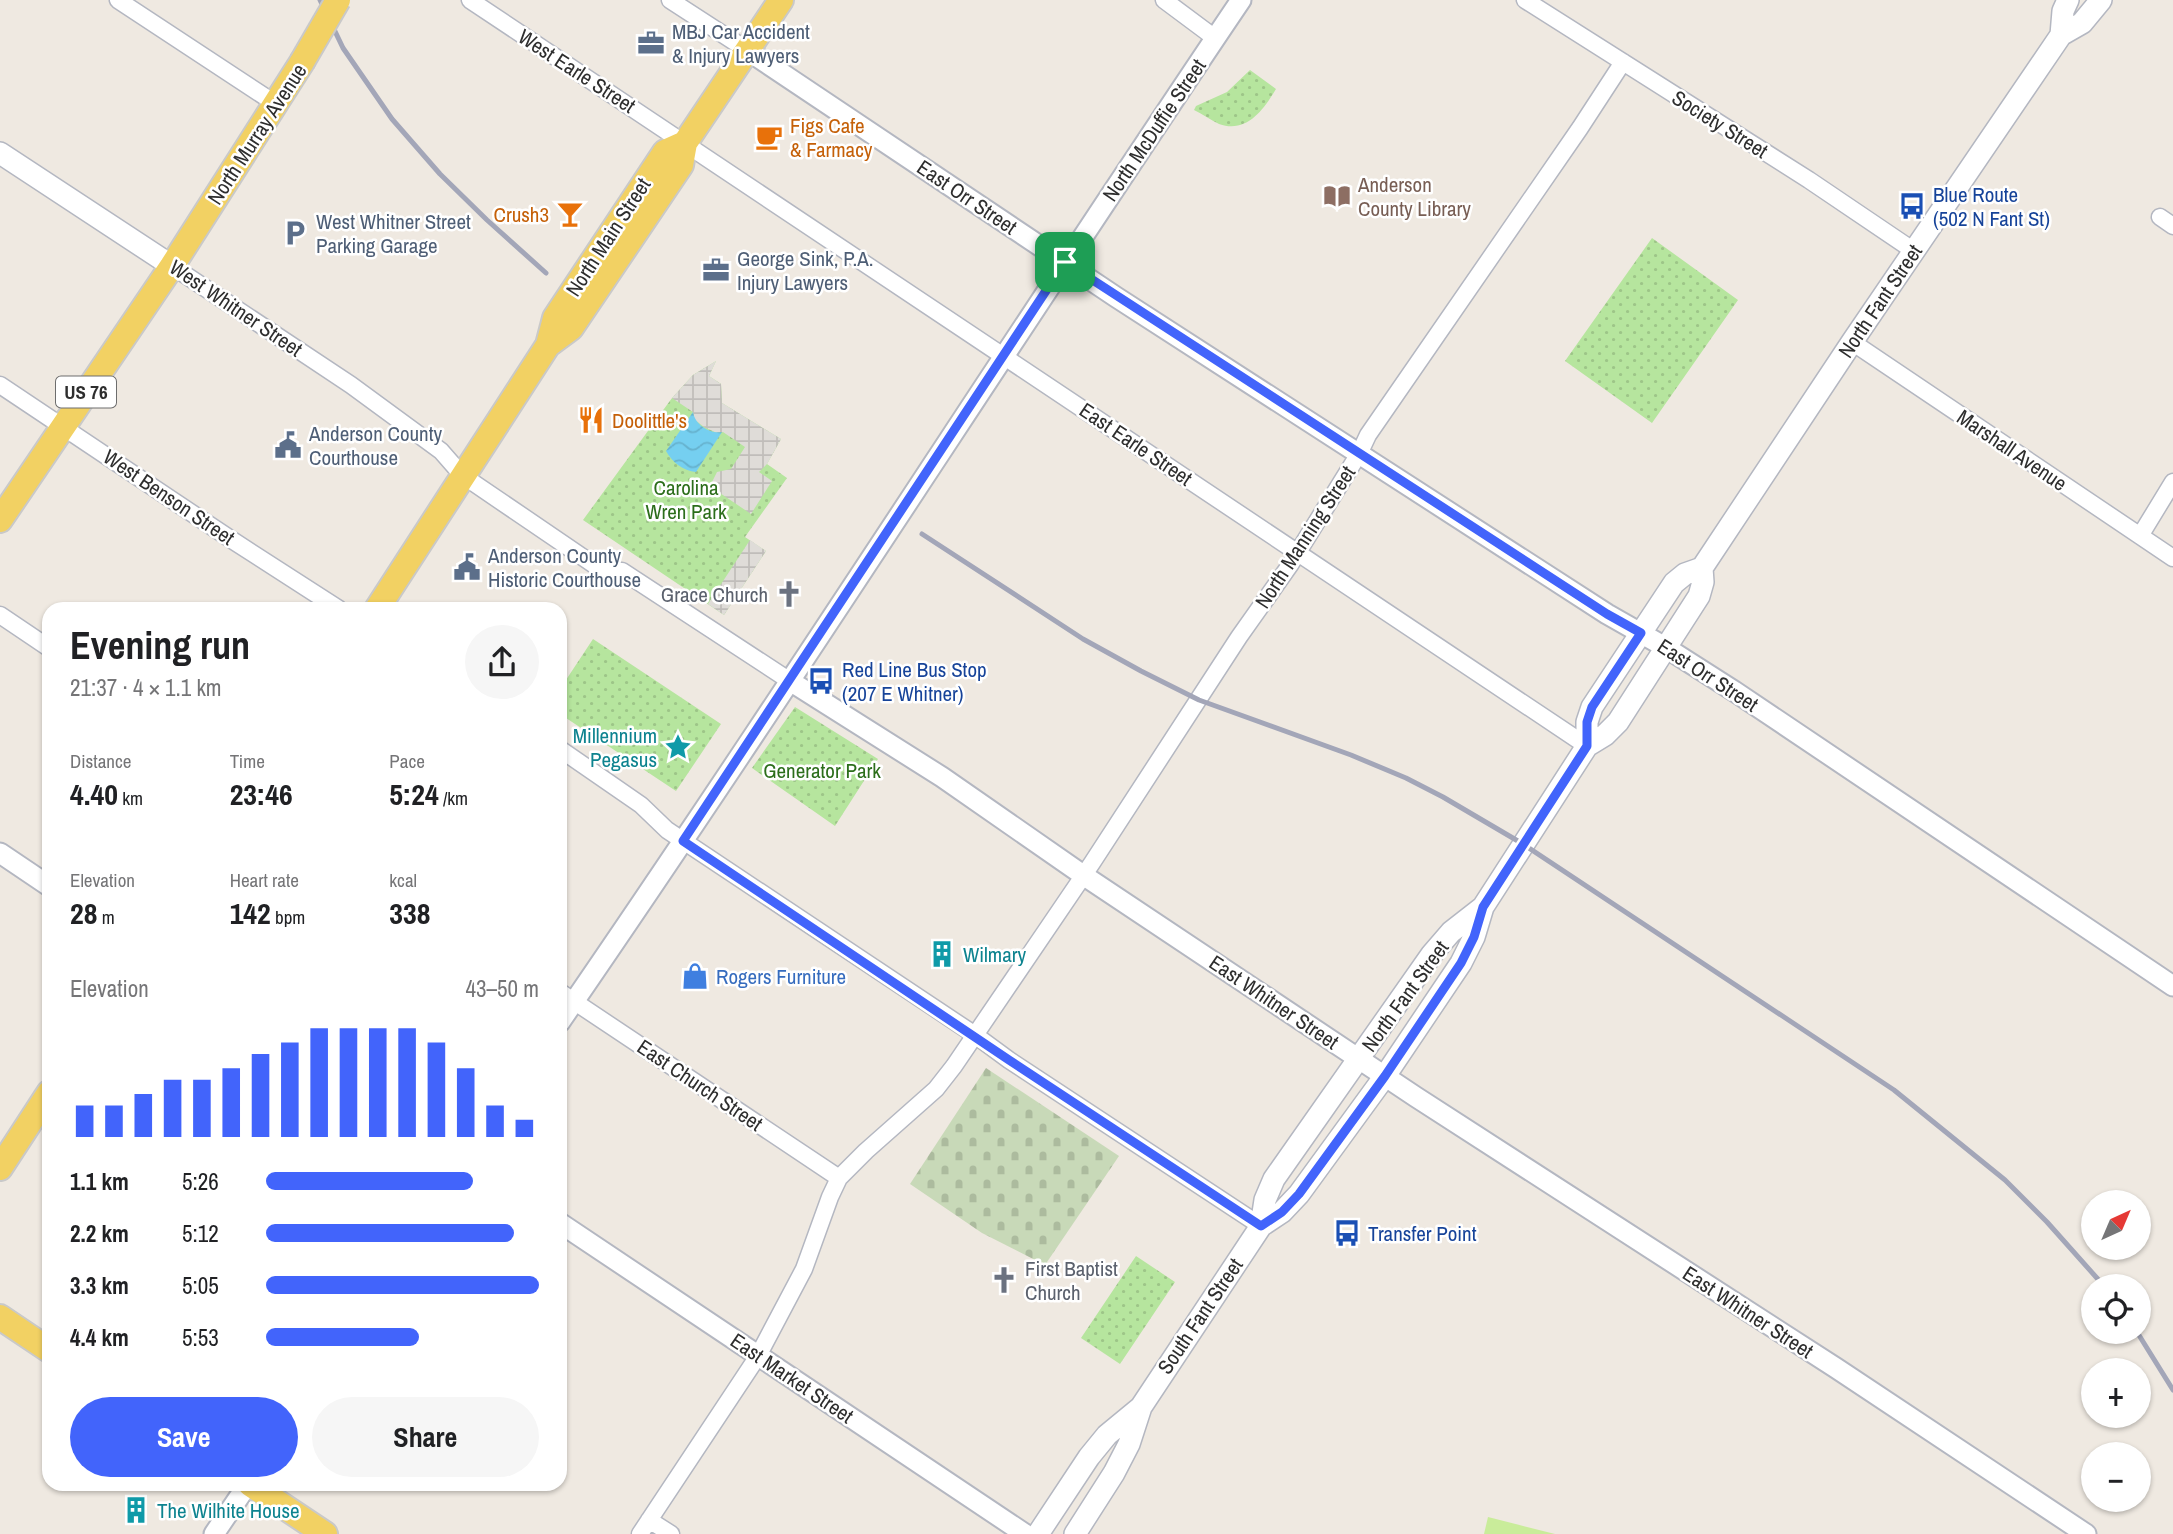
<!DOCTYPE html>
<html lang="en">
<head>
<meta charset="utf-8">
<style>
  :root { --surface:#fff; --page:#f6f6f6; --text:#202124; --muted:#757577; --accent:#4264fb }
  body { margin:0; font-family:"Archivo Narrow",sans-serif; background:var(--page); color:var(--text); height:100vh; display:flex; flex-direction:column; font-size:26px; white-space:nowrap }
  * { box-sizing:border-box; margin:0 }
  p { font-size:23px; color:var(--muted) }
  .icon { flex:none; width:38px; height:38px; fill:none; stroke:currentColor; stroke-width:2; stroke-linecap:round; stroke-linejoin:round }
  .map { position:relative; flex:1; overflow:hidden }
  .details { position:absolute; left:42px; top:602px; width:525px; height:889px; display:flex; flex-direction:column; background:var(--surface); border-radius:21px; box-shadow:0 2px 5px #0004 }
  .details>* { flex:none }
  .needle { width:46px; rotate:44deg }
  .buttons { position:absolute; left:2081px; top:1190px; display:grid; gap:14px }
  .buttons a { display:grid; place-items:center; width:70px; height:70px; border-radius:50%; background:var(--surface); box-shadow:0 2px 5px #0004; font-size:35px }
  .pin { position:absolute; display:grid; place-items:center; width:60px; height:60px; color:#fff; margin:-30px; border-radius:14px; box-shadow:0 4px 10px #0006 }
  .round { display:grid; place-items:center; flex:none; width:74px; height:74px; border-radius:37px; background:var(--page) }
  .overview { display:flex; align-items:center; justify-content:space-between; height:119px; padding:0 28px }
  h1 { font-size:38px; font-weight:700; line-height:52px }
  .figures { display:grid; grid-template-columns:repeat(3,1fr); gap:10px; height:119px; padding:7px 28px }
  .figures div { display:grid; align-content:center }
  .figures b { font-size:30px; font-weight:700 }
  .figures small { font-size:19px; font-weight:400 }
  .figures p { font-size:19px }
  .chart { height:196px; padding:14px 28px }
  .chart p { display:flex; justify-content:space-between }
  .chart svg { width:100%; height:126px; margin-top:7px; stroke:var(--accent); stroke-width:6 }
  .primary-button { display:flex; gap:14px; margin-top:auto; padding:14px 28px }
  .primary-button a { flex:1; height:80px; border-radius:42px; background:var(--accent); color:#fff; font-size:28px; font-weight:700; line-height:80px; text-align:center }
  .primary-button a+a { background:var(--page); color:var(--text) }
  ul { padding:0 28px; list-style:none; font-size:23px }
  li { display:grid; grid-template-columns:112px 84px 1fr; align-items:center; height:52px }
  li i { height:18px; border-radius:9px; background:var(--accent) }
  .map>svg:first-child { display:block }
  .green { fill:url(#green-dots) }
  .cemetery { fill:url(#cemetery-stones) }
  .pitch { fill:#c9ec9a }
  .plaza { fill:url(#plaza-grid) }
  .water { fill:url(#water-waves) }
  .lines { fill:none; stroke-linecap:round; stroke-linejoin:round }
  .minor-casing { stroke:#b4b7c1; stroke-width:19 }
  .tertiary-casing { stroke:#b4b7c1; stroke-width:23 }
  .secondary-casing { stroke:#b4b7c1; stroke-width:24 }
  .primary-casing { stroke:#c9c9c9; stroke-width:28 }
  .minor { stroke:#fff; stroke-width:16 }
  .tertiary { stroke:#fff; stroke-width:19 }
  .secondary { stroke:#fff; stroke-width:21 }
  .primary { stroke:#f2d163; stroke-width:24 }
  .rail { stroke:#a3a6b8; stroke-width:5 }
  .primary-bridge-casing { stroke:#c9c9c9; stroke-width:28; stroke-linecap:butt }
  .primary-bridge { stroke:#f2d163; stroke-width:24 }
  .route-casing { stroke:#fff; stroke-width:14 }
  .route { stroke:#4264fb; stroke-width:9 }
  .labels { text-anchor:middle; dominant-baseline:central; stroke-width:5; stroke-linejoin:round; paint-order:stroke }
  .shield { fill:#fff; stroke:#6d6d6d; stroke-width:2 }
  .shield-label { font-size:19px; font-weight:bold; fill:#2e2e2e }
  .service-label { font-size:21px; fill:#4e5e75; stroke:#fff; text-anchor:start }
  .street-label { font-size:21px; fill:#2e2e2e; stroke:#fff }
  .food-label { font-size:21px; fill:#c56008; stroke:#fff; text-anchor:start }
  .education-label { font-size:21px; fill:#785e54; stroke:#fff; text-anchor:start }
  .transit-label { font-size:21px; fill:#164399; stroke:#fff; text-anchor:start }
  .park-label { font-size:21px; fill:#2c6e1b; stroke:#fff }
  .worship-label { font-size:21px; fill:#5b616d; stroke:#fff; text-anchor:end }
  .culture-label { font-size:21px; fill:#0d838f; stroke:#fff; text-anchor:start }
  .shop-label { font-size:21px; fill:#366cbe; stroke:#fff; text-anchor:start }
</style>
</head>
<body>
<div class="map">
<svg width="2173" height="1534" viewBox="0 0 2173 1534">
  <defs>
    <pattern id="green-dots" width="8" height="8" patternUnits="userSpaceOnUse" patternTransform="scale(1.75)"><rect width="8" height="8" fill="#b6e59e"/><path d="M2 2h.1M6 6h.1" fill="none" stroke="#9dc588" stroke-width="1.8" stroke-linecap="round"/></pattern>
    <pattern id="cemetery-stones" width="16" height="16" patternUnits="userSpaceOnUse" patternTransform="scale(1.75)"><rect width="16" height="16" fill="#c8d9b8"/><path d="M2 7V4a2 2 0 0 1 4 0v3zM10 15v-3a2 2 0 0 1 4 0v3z" fill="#acbb9e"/></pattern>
    <pattern id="plaza-grid" width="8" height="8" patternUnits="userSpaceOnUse" patternTransform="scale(1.75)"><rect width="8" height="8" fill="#dfdcd8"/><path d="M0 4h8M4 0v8" fill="none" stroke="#c0bdba"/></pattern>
    <pattern id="water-waves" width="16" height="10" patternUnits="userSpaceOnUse" patternTransform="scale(1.75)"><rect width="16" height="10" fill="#75cff0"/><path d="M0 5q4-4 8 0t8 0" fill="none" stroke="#66b2ce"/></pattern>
  </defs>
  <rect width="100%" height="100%" fill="#efe9e1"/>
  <path class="green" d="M 1250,70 L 1276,89 C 1264,109 1247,134 1219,124 C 1211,120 1202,114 1194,110 L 1196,106 L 1227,92 Z
    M 1652,238 L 1738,300 L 1652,423 L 1565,361 Z
    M 716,361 L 709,376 L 721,384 L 722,403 L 781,439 L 767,464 L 787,478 L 745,537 L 766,551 L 724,615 L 583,520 L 672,398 L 693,375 Z
    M 593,639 L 721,724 L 676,791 L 560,714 L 560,689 Z
    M 795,707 L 878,759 L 835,826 L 752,768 Z
    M 1136,1256 L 1175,1282 L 1120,1364 L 1081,1338 Z"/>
  <path class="cemetery" d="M 986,1068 L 1119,1156 L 1045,1265 L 982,1233 L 910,1184 Z"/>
  <path class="pitch" d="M 1488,1517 L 1555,1534 L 1484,1534 Z"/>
  <path class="plaza" d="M 716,361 L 709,376 L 721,384 L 722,403 L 781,439 L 767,464 L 759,472 L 772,481 L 751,514 L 711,487 L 711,484 L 717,472 L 731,469 L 745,447 L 723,432 L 717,433 L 704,427 L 694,419 L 693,412 L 672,398 L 693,375 Z
    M 750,540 L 766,551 L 724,615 L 708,604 Z"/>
  <path class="water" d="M 693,412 C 695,425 710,434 722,432 L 696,472 C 683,471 672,462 666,451 Z"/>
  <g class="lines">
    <defs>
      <path id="minor" d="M 118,0 L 276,104
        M 470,0 L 1587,746
        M 670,0 L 747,50
        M 1164,0 L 1215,38
        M 1525,0 L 1809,180 L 1914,251
        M 2160,217 L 2173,226
        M 172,266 L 351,385 L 441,451 L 462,475 L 603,571 L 622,571 L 790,681
        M 1852,342 L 2173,558
        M 0,385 L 232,540 L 339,609
        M 2140,536 L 2173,482
        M 0,615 L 49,648
        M 560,749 L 641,805 L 667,830 L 975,1035 L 1009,1060 L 1261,1226
        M 560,992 L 839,1178
        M 649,1520 L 671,1534
        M 640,1534 L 758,1356 L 804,1269 L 830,1197 L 839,1178 L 866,1151 L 936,1089 L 954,1066 L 1092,863 L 1239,637 L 1290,565 L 1360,452 L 1368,435 L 1580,128 L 1623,62"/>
      <path id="tertiary" d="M 747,50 L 1116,297 L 1607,614 L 1665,647 L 1734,691 L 2173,986
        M 790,681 L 942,777 L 1083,875 L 1416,1097 L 1836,1368 L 2086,1534
        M 0,853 L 49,886
        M 560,1022 C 792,685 1012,339 1241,0
        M 560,1223 L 1025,1534
        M 214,1534 L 248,1484"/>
      <path id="secondary" d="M 2061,35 L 2063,11 L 2068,0
        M 0,153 L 172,266
        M 1587,746 L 1587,722 L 1592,707 L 1674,583 L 1685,574 L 1702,568
        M 1261,1226 L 1265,1200 L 1274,1179 L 1432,954 L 1451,932 L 1483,907
        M 1038,1534 L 1089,1457 L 1107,1435 L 1141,1407
        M 1075,1534 L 1114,1473 L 1129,1444 L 1141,1407 L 1261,1226 L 1282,1212 L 1299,1194 L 1385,1076 L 1461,963 L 1474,937 L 1483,907 L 1587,746 L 1605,735 L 1618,722 L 1699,596 L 1703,582 L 1702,568 L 1852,342 L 2061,35 L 2082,23 L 2101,0"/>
      <path id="primary" d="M 548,345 L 571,328 L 681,165 L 685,143 L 781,0
        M 0,520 L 172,266 L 302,62
        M 377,609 L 548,345 L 555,318 L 665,152 L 685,143
        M 0,1168 L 49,1093
        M 0,1317 L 49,1350
        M 250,1484 L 325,1534"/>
    </defs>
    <use href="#minor" class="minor-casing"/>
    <use href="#tertiary" class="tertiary-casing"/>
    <use href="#secondary" class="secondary-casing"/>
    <use href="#primary" class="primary-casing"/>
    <use href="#minor" class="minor"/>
    <use href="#tertiary" class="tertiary"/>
    <use href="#secondary" class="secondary"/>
    <use href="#primary" class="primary"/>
    <path class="rail" d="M 320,0 L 343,48 L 392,119 L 440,174 L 487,220 L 546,273
      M 922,534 L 1083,639 L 1141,671 L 1199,700 L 1351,755 L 1406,778 L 1443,797 L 1523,844 L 1894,1090 L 2005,1180 L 2047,1222 L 2104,1286
      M 2137,1332 L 2173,1390"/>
    <defs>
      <path id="primary-bridge" d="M 302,62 L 338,0"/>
    </defs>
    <use href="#primary-bridge" class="primary-bridge-casing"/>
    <use href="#primary-bridge" class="primary-bridge"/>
  </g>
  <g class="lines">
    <defs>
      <path id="route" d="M 1065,262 L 1607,614 L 1641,633 L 1592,707 L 1587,722 L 1587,746 L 1483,907 L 1474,937 L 1461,963 L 1385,1076 L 1299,1194 L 1282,1212 L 1261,1226 L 1009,1060 L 683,841 Z"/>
    </defs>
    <use href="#route" class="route-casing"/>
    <use href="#route" class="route"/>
  </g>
  <defs>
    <symbol id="office-bare" viewBox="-9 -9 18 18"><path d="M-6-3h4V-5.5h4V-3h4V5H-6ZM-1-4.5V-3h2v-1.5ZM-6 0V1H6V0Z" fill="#5c6f8a" stroke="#fff" stroke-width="2.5" paint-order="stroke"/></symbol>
    <symbol id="cafe-bare" viewBox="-9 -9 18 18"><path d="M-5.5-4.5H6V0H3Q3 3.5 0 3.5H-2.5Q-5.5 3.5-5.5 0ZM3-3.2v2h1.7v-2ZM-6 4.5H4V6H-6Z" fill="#e8710a" stroke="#fff" stroke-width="2.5" paint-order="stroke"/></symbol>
    <symbol id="library-bare" viewBox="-9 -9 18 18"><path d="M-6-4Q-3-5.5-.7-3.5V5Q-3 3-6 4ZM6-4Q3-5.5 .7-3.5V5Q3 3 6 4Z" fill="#8d6e63" stroke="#fff" stroke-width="2.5" paint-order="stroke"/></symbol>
    <symbol id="bus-bare" viewBox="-9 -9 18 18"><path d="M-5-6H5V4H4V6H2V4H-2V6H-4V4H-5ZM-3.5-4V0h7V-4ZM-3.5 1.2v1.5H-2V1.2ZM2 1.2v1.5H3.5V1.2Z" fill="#1a4fb4" stroke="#fff" stroke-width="2.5" paint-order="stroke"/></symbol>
    <symbol id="bar-bare" viewBox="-9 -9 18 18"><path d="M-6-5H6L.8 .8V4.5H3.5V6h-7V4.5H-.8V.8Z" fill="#e8710a" stroke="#fff" stroke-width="2.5" paint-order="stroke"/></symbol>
    <symbol id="parking-bare" viewBox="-9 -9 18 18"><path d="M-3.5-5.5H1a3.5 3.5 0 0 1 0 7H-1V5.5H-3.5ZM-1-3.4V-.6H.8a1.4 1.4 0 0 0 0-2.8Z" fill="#5c6f8a" stroke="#fff" stroke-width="2.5" paint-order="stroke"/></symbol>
    <symbol id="restaurant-bare" viewBox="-9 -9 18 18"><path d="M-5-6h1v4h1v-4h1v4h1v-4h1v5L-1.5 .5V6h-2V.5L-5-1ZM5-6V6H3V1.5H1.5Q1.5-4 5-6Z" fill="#e8710a" stroke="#fff" stroke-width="2.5" paint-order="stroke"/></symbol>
    <symbol id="civic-bare" viewBox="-9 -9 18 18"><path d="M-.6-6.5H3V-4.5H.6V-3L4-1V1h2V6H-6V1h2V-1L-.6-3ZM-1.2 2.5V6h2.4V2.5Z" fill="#5c6f8a" stroke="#fff" stroke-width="2.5" paint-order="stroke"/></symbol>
    <symbol id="church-bare" viewBox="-9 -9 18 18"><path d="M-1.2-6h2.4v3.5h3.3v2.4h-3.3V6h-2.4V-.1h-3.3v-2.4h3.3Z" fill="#6b7280" stroke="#fff" stroke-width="2.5" paint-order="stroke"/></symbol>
    <symbol id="sight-bare" viewBox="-9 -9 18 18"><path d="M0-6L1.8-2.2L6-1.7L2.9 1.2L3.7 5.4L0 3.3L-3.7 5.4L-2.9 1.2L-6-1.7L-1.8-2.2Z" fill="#0f9aa8" stroke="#fff" stroke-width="2.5" paint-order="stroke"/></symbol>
    <symbol id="building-bare" viewBox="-9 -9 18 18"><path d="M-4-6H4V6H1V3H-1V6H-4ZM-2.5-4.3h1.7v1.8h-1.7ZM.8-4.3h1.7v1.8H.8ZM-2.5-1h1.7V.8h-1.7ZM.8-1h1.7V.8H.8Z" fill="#0f9aa8" stroke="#fff" stroke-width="2.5" paint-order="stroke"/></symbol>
    <symbol id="shop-bare" viewBox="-9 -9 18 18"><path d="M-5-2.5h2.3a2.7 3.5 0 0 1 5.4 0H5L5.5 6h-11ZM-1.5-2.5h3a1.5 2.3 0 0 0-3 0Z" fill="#3f7fe0" stroke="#fff" stroke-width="2.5" paint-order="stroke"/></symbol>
  </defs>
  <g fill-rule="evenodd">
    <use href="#office-bare" x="632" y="24" width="38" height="38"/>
    <use href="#cafe-bare" x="750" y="118" width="38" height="38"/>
    <use href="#library-bare" x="1318" y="177" width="38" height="38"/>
    <use href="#bus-bare" x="1893" y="187" width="38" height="38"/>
    <use href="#bar-bare" x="551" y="195" width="38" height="38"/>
    <use href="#parking-bare" x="276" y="214" width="38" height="38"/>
    <use href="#office-bare" x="697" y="251" width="38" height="38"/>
    <use href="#restaurant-bare" x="572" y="401" width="38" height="38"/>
    <use href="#civic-bare" x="269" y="426" width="38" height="38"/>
    <use href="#civic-bare" x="448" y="548" width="38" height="38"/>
    <use href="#church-bare" x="770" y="575" width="38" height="38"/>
    <use href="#bus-bare" x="802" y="662" width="38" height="38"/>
    <use href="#sight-bare" x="659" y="728" width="38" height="38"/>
    <use href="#building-bare" x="923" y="935" width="38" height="38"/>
    <use href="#shop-bare" x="676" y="957" width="38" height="38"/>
    <use href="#bus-bare" x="1328" y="1214" width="38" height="38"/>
    <use href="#church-bare" x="985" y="1261" width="38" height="38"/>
    <use href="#building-bare" x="117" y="1491" width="38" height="38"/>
  </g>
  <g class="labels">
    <rect class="shield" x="56" y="376.5" width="60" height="31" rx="5"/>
    <g class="shield-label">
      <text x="86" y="392">US 76</text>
    </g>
    <g class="service-label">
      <text x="672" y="31">MBJ Car Accident<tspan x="672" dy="24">&amp; Injury Lawyers</tspan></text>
      <text x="316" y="221">West Whitner Street<tspan x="316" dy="24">Parking Garage</tspan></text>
      <text x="737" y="258">George Sink, P.A.<tspan x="737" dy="24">Injury Lawyers</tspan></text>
      <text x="309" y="433">Anderson County<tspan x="309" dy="24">Courthouse</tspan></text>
      <text x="488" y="555">Anderson County<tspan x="488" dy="24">Historic Courthouse</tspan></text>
    </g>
    <g class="street-label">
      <text transform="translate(577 71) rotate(33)">West Earle Street</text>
      <text transform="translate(1720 124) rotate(32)">Society Street</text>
      <text transform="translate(1154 130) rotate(-56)">North McDuffie Street</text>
      <text transform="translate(257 134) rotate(-57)">North Murray Avenue</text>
      <text transform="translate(967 197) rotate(34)">East Orr Street</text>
      <text transform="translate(608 237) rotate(-57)">North Main Street</text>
      <text transform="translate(1880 301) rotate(-56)">North Fant Street</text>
      <text transform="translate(236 308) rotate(34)">West Whitner Street</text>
      <text transform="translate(1136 444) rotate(34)">East Earle Street</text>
      <text transform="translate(2012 450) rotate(34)">Marshall Avenue</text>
      <text transform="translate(169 497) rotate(34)">West Benson Street</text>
      <text transform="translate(1305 537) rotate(-57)">North Manning Street</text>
      <text transform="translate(1708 675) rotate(33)">East Orr Street</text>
      <text transform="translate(1405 996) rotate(-54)">North Fant Street</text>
      <text transform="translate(1274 1002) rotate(34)">East Whitner Street</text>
      <text transform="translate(700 1085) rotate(34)">East Church Street</text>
      <text transform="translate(1748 1312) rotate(33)">East Whitner Street</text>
      <text transform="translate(1200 1316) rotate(-56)">South Fant Street</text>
      <text transform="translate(792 1378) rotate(34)">East Market Street</text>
    </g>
    <g class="food-label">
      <text x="790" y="125">Figs Cafe<tspan x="790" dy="24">&amp; Farmacy</tspan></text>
      <text x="549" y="214" text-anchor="end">Crush3</text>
      <text x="612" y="420">Doolittle's</text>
    </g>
    <g class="education-label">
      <text x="1358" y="184">Anderson<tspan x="1358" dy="24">County Library</tspan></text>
    </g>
    <g class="transit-label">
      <text x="1933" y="194">Blue Route<tspan x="1933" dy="24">(502 N Fant St)</tspan></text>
      <text x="842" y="669">Red Line Bus Stop<tspan x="842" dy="24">(207 E Whitner)</tspan></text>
      <text x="1368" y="1233">Transfer Point</text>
    </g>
    <g class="park-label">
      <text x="686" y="487">Carolina<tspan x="686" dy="24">Wren Park</tspan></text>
      <text x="822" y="770">Generator Park</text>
    </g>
    <g class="worship-label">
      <text x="768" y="594">Grace Church</text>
      <text x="1025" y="1268" text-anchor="start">First Baptist<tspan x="1025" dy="24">Church</tspan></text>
    </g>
    <g class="culture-label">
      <text x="657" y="735" text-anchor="end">Millennium<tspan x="657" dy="24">Pegasus</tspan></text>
      <text x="963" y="954">Wilmary</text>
      <text x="157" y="1510">The Wilhite House</text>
    </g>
    <g class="shop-label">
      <text x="716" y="976">Rogers Furniture</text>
    </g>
  </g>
</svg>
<div class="buttons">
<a><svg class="needle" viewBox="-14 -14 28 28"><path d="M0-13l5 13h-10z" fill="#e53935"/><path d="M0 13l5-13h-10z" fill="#757577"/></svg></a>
<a><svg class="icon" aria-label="locate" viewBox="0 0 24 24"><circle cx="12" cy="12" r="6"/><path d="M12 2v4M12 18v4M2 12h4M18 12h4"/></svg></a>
<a>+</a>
<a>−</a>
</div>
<div class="pin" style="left:1065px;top:262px;background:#1e9e55"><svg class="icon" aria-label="arrive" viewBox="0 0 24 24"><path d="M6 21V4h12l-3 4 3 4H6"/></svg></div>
<section class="details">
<div class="overview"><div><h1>Evening run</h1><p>21:37 · 4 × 1.1 km</p></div><a class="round"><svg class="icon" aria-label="share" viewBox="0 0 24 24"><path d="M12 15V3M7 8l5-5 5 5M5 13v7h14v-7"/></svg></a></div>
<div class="figures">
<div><p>Distance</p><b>4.40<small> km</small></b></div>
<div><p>Time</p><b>23:46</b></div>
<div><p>Pace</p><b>5:24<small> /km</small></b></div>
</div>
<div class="figures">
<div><p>Elevation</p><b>28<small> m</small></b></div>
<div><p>Heart rate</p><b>142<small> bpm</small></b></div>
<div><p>kcal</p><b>338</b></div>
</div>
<div class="chart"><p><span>Elevation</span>43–50 m</p>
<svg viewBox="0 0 160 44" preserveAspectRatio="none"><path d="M5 44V33M15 44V33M25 44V29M35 44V24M45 44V24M55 44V20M65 44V15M75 44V11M85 44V6M95 44V6M105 44V6M115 44V6M125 44V11M135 44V20M145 44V33M155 44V38"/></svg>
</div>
<ul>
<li><b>1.1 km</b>5:26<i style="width:76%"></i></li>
<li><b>2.2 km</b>5:12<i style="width:91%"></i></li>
<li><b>3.3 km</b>5:05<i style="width:100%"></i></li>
<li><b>4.4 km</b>5:53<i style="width:56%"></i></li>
</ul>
<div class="primary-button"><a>Save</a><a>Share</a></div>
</section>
</div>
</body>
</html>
